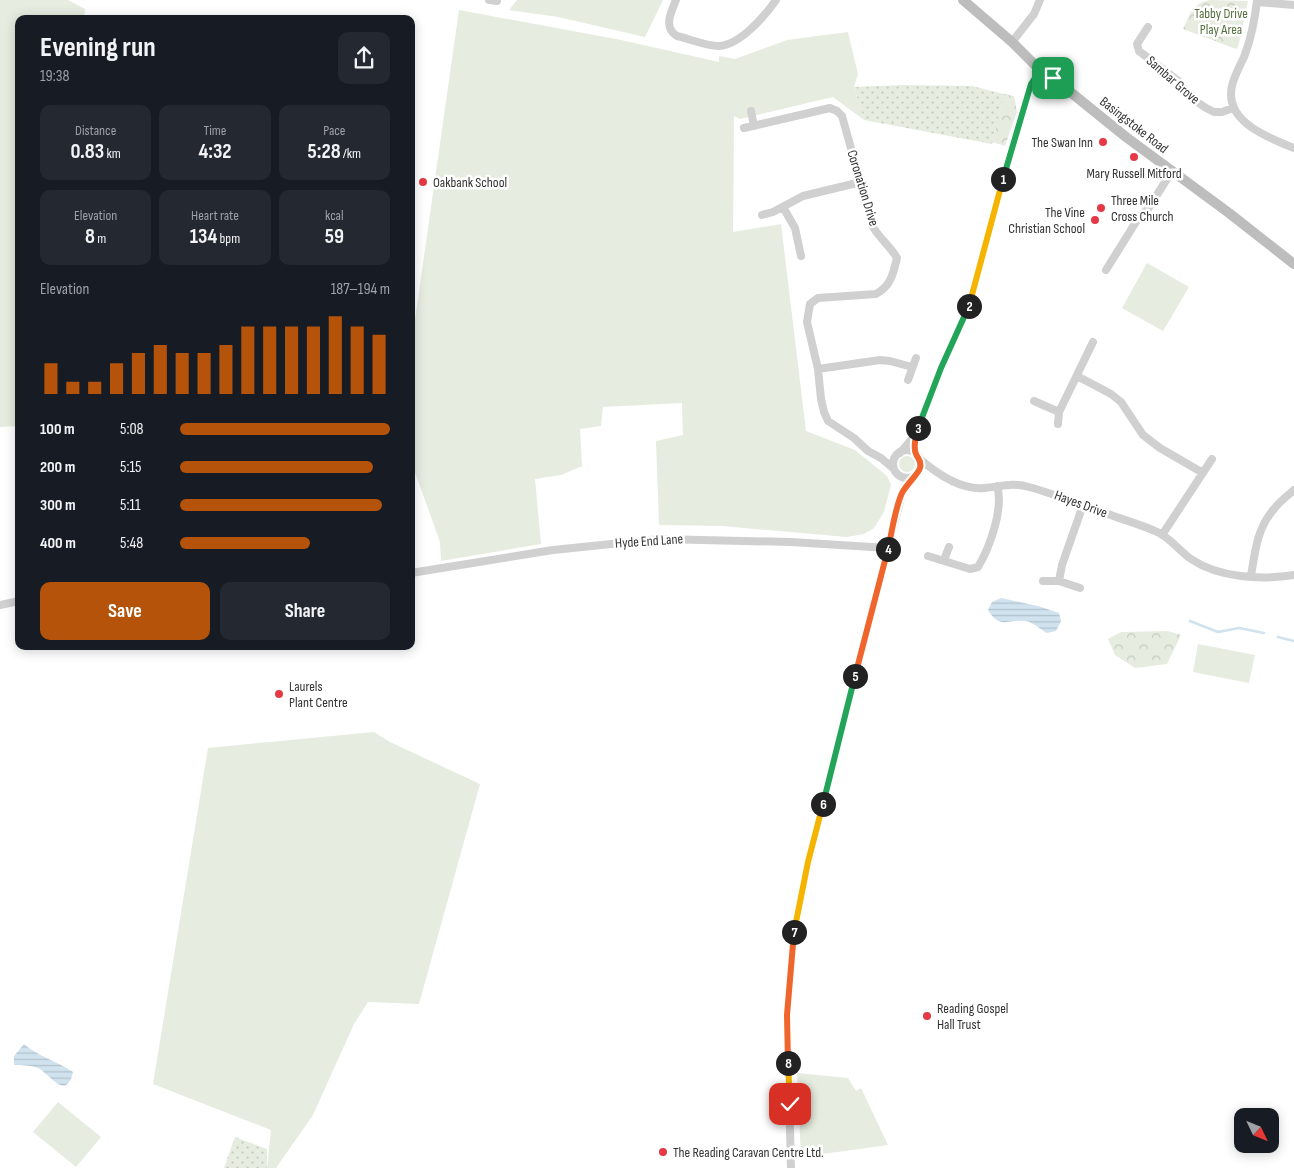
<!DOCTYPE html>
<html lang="en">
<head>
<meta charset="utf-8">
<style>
  :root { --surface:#171b24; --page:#242831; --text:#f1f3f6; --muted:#9ea1a6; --accent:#b45309 }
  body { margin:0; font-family:"Sofia Sans Condensed",sans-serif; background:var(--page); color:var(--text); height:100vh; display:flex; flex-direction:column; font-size:19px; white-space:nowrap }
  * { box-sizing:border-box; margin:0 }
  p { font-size:16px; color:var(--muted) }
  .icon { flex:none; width:28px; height:28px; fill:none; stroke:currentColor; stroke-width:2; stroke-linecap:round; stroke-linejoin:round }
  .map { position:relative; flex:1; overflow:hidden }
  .details { position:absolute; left:15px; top:15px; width:400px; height:635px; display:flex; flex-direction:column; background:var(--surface); border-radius:10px; box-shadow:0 2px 12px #0003 }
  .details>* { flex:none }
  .needle { width:32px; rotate:133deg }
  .tools { position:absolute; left:1234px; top:1108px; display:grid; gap:10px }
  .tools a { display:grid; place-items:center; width:45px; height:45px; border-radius:10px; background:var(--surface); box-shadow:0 2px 12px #0003; font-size:25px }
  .pin { position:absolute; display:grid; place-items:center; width:42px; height:42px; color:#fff; margin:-21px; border-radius:10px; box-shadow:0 2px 8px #0006 }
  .km { position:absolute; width:25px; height:25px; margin:-12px; border-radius:50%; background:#222; color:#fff; font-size:14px; line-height:25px; text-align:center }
  .round { display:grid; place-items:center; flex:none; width:52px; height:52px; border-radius:10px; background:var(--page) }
  .headline { display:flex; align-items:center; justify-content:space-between; height:85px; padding:0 25px }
  h1 { font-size:28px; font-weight:700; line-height:38px }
  .stats { display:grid; grid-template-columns:repeat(3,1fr); gap:8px; height:85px; padding:5px 25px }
  .stats div { display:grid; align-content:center; border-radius:10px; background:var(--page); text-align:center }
  .stats b { font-size:21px; font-weight:700 }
  .stats small { font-size:14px; font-weight:400 }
  .stats p { font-size:14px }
  .chart { height:140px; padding:10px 25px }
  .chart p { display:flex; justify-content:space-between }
  .chart svg { width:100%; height:90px; margin-top:5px; stroke:var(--accent); stroke-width:6 }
  .action { display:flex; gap:10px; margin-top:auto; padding:10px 25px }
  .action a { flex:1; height:58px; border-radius:10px; background:var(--accent); color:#fff; font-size:20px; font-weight:700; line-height:58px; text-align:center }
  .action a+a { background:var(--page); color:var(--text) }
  ul { padding:0 25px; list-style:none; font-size:16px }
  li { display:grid; grid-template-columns:80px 60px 1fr; align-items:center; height:38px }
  li i { height:12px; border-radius:6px; background:var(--accent) }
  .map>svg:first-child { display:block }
  .grass { fill:#e6ecdf }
  .park { fill:url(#park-crowns) }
  .garden { fill:url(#garden-dots) }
  .water { fill:url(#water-rules) }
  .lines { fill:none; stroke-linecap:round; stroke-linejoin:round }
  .stream { stroke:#cfe2ee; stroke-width:2.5 }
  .street { stroke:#d0d0d0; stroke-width:8 }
  .secondary { stroke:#bdbdbd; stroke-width:10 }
  .split-1-casing { stroke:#fff; stroke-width:10 }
  .split-2-casing { stroke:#fff; stroke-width:10 }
  .split-3-casing { stroke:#fff; stroke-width:10 }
  .split-4-casing { stroke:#fff; stroke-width:10 }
  .split-5-casing { stroke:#fff; stroke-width:10 }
  .split-6-casing { stroke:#fff; stroke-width:10 }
  .split-7-casing { stroke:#fff; stroke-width:10 }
  .split-8-casing { stroke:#fff; stroke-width:10 }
  .split-9-casing { stroke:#fff; stroke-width:10 }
  .split-1 { stroke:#22a559; stroke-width:6 }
  .split-2 { stroke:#f5b400; stroke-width:6 }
  .split-3 { stroke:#22a559; stroke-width:6 }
  .split-4 { stroke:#f0652b; stroke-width:6 }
  .split-5 { stroke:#f0652b; stroke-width:6 }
  .split-6 { stroke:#22a559; stroke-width:6 }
  .split-7 { stroke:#f5b400; stroke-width:6 }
  .split-8 { stroke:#f0652b; stroke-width:6 }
  .split-9 { stroke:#f5b400; stroke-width:6 }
  .poi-dot { fill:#e63946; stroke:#fff; stroke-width:2 }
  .labels { text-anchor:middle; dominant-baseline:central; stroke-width:5; stroke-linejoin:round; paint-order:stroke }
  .park-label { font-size:14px; fill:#56703f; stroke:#fff }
  .street-label { font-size:14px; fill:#333; stroke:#fff }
  .poi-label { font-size:14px; fill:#333; stroke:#fff; text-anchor:start }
</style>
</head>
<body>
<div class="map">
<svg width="1294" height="1168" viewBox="0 0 1294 1168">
  <defs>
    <pattern id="park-crowns" width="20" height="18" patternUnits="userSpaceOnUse" patternTransform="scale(1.25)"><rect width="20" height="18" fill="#e6ecdf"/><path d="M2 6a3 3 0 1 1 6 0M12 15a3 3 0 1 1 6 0" fill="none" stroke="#c6cbc0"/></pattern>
    <pattern id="garden-dots" width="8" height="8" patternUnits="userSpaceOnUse" patternTransform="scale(1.25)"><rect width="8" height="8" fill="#e6ecdf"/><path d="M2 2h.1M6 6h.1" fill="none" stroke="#c6cbc0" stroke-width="1.8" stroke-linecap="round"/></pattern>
    <pattern id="water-rules" width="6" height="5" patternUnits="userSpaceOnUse" patternTransform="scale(1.25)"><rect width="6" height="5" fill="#cfe2ee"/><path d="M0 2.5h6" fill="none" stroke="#b2c2cd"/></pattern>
  </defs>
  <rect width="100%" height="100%" fill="#fff"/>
  <path class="grass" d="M 0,0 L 68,0 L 85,9 L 84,19 L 19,19 L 19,426 L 0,427 Z
    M 517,0 L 663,0 L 645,37 L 558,17 L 509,10 Z
    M 459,10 L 621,40 L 719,62 L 719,56 L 735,59 L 787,40 L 848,32 L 858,74 L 854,87 L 864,120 L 833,97 L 740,119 L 734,116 L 733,232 L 781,224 L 806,431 L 855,450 L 887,476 L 891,485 L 884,512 L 874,528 L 864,534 L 847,537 L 722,526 L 659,525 L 656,441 L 683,435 L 682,403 L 603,407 L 601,426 L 580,429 L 582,466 L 561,475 L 535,479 L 541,544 L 441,561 L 440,542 L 411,461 L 411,348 Z
    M 1147,263 L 1189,287 L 1163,331 L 1122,308 Z
    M899 464a8 8 0 1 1 16 0a8 8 0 1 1-16 0Z
    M 1198,644 L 1255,655 L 1249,683 L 1193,672 Z
    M 374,732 L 390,742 L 480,784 L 419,1004 L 368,1002 L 354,1024 L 313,1115 L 276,1168 L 267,1168 L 271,1130 L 153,1084 L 208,748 Z
    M 797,1073 L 848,1078 L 856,1091 L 861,1088 L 888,1145 L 801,1157 Z
    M 58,1102 L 101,1137 L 76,1167 L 33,1132 Z"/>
  <path class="park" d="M 1210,0 L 1248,1 L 1238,47 L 1236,49 L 1183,29 C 1190,15 1192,3 1210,0 Z
    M 1004,94 L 1014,96 L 1017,112 L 1005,146 L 992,142 Z
    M 1168,631 L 1181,635 L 1167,664 L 1135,668 L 1115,655 L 1108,639 L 1121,632 Z"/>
  <path class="garden" d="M 902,85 L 972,86 L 1004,94 L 992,144 L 864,120 L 854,87 Z
    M 235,1137 L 267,1149 L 267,1168 L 224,1168 Z"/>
  <path class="water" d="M 1001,598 L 1038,606 L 1059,613 L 1061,621 L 1056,631 L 1047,633 C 1041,630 1033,622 1026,621 C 1008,619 1000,630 988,610 L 992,602 Z
    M 24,1044 C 39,1057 57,1061 73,1072 C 66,1102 50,1074 38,1068 C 30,1065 22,1065 14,1065 L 14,1056 Z"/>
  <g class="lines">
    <path class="stream" d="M 1190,621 L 1218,632 L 1239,628 L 1264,633
      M 1278,637 L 1294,641"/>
    <path class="street" d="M 489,0 L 497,1 L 497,0
      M 676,0 C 671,12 663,28 677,36 C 690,39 706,46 719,46 C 740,45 765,16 776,0
      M 1257,0 C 1255,19 1251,39 1244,57 C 1240,65 1236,73 1233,82 C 1221,120 1266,137 1294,148
      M 1257,2 L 1294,5
      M 1148,27 L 1137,44 L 1139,51 L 1181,83 L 1187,95 L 1206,108 L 1214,112 L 1222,112 L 1233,108
      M 1012,42 L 1034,14 L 1040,0
      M 751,111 L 754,126
      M 744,128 L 830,108 L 837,111 L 842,116 L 873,227 C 881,240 890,246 897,258 C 893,274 891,286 876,294 L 818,298 L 810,304 L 807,322 L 818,369 L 821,399 L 824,412 L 828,421 L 854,438 L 868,451 L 881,458 L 894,469
      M 783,207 L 795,228 L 801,256
      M 762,215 L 773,212 L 803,196 L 861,182
      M 1106,270 L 1139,217 L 1148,209 L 1172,171
      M 818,369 L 880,360 L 890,361 L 912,367
      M 1077,376 L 1111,394 L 1121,402 L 1143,435 L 1160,448 L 1203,473
      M 908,380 L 916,358
      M 1034,401 L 1059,412 L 1058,424
      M 1059,412 L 1093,342
      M893 464a14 14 0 1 1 28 0a14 14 0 1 1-28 0Z
      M 900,453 L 916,434 L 941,368 L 968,307 L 1020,118 L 1031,84 L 1040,70
      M 920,459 C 936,473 961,490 984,488 C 1000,487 1012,482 1029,487 C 1055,494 1079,504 1105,513 C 1121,519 1139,524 1155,531 C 1169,536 1179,551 1191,559 C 1219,578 1261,580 1294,575
      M 1162,535 L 1212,459
      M 928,556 L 970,569 L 978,567 C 990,547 1004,508 997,486
      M 944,560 L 949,547
      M 411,573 L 553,550 L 660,539 L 791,542 L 888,548
      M 1251,576 C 1255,552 1257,528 1274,509 C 1279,502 1287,496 1294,490
      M 1043,581 L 1059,581 L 1080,588
      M 1059,581 L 1062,565 L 1083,505
      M 0,605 L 19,601
      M 791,1168 L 787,1015 L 793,936 L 797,912 L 830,774 L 902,494 L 912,477"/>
    <path class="secondary" d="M 963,0 L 1012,42 L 1040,70 L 1053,78 L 1126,137 L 1229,213 L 1294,264"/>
  </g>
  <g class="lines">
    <defs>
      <path id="split-1" d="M 1003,179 L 1031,84 L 1040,70 L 1053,78"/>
      <path id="split-2" d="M 969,306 L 1003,179"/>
      <path id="split-3" d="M 918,428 L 941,368 L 969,306"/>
      <path id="split-4" d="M 888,549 C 892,532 895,508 902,493 C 906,485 919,473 920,468 C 922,461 918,459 916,454 C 913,448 916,434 918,428"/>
      <path id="split-5" d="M 855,676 L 888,549"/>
      <path id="split-6" d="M 823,804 L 855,676"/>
      <path id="split-7" d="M 794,932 L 808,862 L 823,804"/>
      <path id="split-8" d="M 788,1063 L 787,1015 L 794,932"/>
      <path id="split-9" d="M 788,1063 L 790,1104"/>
    </defs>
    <use href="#split-1" class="split-1-casing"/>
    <use href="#split-2" class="split-2-casing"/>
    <use href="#split-3" class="split-3-casing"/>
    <use href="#split-4" class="split-4-casing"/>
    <use href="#split-5" class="split-5-casing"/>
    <use href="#split-6" class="split-6-casing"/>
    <use href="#split-7" class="split-7-casing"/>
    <use href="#split-8" class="split-8-casing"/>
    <use href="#split-9" class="split-9-casing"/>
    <use href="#split-1" class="split-1"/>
    <use href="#split-2" class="split-2"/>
    <use href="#split-3" class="split-3"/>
    <use href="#split-4" class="split-4"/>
    <use href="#split-5" class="split-5"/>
    <use href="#split-6" class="split-6"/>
    <use href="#split-7" class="split-7"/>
    <use href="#split-8" class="split-8"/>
    <use href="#split-9" class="split-9"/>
  </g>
  <g class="poi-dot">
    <circle cx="1103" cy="142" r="5"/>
    <circle cx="1134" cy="157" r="5"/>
    <circle cx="423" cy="182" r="5"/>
    <circle cx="1101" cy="208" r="5"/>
    <circle cx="1095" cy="220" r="5"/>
    <circle cx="279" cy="694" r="5"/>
    <circle cx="927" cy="1016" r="5"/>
    <circle cx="663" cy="1152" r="5"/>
  </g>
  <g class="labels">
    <g class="park-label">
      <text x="1221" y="13">Tabby Drive<tspan x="1221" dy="16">Play Area</tspan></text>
    </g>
    <g class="street-label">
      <text transform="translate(1173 80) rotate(41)">Sambar Grove</text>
      <text transform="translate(1134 125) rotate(38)">Basingstoke Road</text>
      <text transform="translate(863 188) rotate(73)">Coronation Drive</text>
      <text transform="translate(1081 504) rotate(20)">Hayes Drive</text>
      <text transform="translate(649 541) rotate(-4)">Hyde End Lane</text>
    </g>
    <g class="poi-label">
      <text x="1093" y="142" text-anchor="end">The Swan Inn</text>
      <text x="1134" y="173" text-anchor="middle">Mary Russell Mitford</text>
      <text x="433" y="182">Oakbank School</text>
      <text x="1111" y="200">Three Mile<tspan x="1111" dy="16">Cross Church</tspan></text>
      <text x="1085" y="212" text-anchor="end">The Vine<tspan x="1085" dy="16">Christian School</tspan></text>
      <text x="289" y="686">Laurels<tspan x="289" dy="16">Plant Centre</tspan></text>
      <text x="937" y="1008">Reading Gospel<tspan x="937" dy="16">Hall Trust</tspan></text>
      <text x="673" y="1152">The Reading Caravan Centre Ltd.</text>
    </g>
  </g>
</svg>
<div class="tools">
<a><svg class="needle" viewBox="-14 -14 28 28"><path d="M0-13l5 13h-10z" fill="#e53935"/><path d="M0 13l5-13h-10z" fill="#9ea1a6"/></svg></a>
</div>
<div class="pin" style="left:1053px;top:78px;background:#1e9e55"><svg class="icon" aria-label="arrive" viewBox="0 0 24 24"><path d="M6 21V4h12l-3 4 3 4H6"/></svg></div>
<div class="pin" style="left:790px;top:1104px;background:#d93025"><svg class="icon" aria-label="check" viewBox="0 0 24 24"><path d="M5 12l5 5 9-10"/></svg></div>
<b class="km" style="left:1003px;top:179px">1</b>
<b class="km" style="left:969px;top:306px">2</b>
<b class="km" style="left:918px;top:428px">3</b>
<b class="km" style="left:888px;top:549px">4</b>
<b class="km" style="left:855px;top:676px">5</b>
<b class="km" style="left:823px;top:804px">6</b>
<b class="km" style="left:794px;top:932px">7</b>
<b class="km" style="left:788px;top:1063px">8</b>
<section class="details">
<div class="headline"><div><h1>Evening run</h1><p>19:38</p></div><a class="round"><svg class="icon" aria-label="share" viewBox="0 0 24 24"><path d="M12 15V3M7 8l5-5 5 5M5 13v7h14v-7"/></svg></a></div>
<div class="stats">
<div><p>Distance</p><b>0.83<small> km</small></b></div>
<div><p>Time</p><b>4:32</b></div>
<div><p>Pace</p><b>5:28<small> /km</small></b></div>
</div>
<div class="stats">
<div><p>Elevation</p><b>8<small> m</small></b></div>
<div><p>Heart rate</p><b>134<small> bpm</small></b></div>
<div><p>kcal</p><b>59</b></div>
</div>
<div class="chart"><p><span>Elevation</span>187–194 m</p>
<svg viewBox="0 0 160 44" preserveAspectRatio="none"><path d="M5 44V29M15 44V38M25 44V38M35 44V29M45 44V24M55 44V20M65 44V24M75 44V24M85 44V20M95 44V11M105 44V11M115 44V11M125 44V11M135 44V6M145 44V11M155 44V15"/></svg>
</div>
<ul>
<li><b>100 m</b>5:08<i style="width:100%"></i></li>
<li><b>200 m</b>5:15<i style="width:92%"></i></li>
<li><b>300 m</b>5:11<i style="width:96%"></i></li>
<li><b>400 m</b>5:48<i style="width:62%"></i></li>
</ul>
<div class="action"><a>Save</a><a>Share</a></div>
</section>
</div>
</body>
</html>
